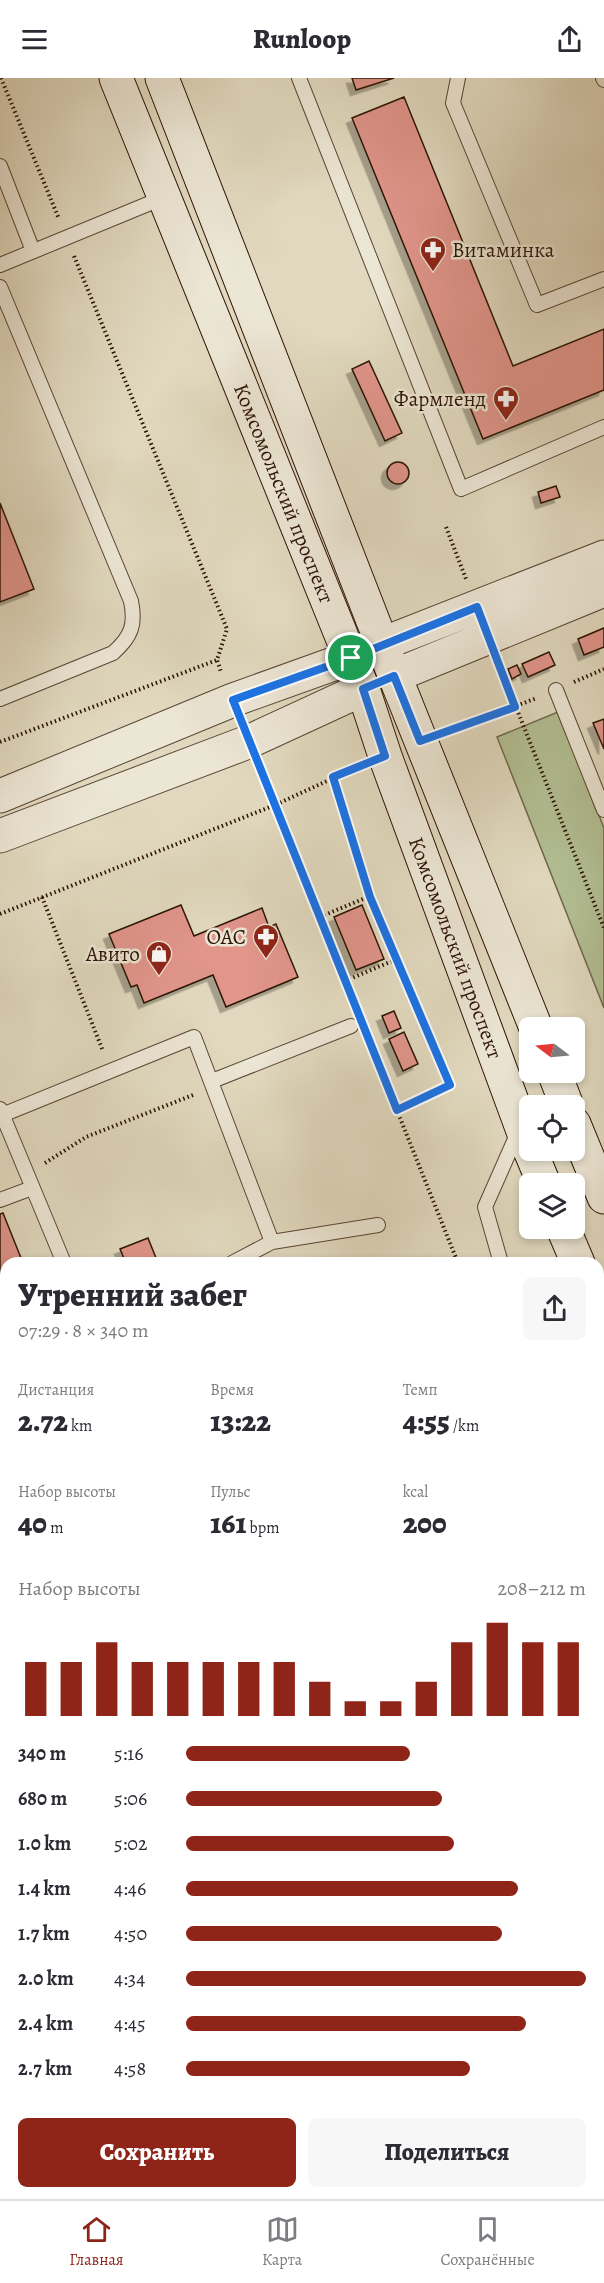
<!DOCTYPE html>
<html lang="ru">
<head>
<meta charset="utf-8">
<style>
  :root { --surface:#fff; --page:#f7f7f7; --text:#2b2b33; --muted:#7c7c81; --line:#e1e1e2; --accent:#8f2418 }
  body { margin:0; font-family:Alegreya,serif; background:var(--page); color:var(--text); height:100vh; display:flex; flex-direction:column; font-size:22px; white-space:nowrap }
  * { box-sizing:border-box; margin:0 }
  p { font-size:20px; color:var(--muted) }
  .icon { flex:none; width:33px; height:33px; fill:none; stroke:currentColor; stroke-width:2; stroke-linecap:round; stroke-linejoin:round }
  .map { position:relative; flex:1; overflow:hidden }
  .side { position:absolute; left:0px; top:1179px; width:604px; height:942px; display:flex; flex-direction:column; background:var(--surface); border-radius:18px 18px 0 0; box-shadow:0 3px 9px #0003 }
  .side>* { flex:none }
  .needle { width:39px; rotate:286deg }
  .fabs { position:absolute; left:519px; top:939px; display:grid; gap:12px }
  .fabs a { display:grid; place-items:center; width:66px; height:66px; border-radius:9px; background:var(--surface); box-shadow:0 3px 9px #0003; font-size:30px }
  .pin { position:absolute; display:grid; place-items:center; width:51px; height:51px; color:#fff; margin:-26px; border:3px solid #fff; border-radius:50%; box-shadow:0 2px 6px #0007 }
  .round { display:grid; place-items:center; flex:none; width:63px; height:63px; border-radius:9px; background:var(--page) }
  .summary { display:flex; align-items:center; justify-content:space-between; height:102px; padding:0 18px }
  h1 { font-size:33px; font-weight:800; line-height:45px }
  .metrics { display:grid; grid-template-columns:repeat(3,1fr); gap:9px; height:102px; padding:6px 18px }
  .metrics div { display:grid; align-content:center }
  .metrics b { font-size:30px; font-weight:800 }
  .metrics small { font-size:16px; font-weight:400 }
  .metrics p { font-size:16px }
  .chart { height:168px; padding:12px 18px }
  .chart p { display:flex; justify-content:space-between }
  .chart svg { width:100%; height:108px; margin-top:6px; stroke:var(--accent); stroke-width:6 }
  .primary-button { display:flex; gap:12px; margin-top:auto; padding:12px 18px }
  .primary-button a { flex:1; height:69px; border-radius:9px; background:var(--accent); color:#fff; font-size:24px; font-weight:800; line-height:69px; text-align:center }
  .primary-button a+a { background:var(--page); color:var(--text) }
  ul { padding:0 18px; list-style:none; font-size:20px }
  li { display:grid; grid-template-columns:96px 72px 1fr; align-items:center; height:45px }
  li i { height:15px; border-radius:8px; background:var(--accent) }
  header { display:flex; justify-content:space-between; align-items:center; height:78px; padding:0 18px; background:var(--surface); font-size:27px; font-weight:800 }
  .menu { display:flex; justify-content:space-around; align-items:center; height:84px; border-top:2px solid var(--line); background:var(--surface); font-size:16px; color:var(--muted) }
  .menu a { display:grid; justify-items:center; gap:3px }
  .menu .selected { color:var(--accent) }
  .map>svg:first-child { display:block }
  .green { fill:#b2bf93; stroke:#6f694c; stroke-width:1.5 }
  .building { fill:#e1958b; stroke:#2c1305; stroke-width:1.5; filter:url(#shadow) }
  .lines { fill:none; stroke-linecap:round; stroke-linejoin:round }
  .service-casing { stroke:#594434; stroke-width:16 }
  .tertiary-casing { stroke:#594434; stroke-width:35 }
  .secondary-casing { stroke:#2c1305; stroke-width:35 }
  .path { stroke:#2c1305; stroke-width:4; stroke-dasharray:1.5 3; stroke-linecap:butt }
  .service { stroke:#ece6d5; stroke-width:14 }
  .tertiary { stroke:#ece6d5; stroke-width:33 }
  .secondary { stroke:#ece6d5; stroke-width:33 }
  .route-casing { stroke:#fff; stroke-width:12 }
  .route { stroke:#1a73e8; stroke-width:8 }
  .labels { text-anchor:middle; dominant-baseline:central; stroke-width:5; stroke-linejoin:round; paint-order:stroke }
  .poi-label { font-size:21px; fill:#2c1305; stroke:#ece6d5; text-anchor:end }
  .street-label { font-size:21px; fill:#2c1305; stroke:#ece6d5 }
</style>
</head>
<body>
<header><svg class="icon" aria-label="menu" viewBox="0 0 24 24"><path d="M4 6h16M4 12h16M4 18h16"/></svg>Runloop<svg class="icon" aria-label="share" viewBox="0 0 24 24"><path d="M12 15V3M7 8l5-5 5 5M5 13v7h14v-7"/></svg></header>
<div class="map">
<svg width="604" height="2121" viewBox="0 0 604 2121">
  <defs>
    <filter id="shadow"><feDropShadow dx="-5.5" dy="5.5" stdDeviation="0" flood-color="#0004"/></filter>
  </defs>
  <rect width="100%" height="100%" fill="#e1d9bf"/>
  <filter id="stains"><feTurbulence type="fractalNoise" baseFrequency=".00333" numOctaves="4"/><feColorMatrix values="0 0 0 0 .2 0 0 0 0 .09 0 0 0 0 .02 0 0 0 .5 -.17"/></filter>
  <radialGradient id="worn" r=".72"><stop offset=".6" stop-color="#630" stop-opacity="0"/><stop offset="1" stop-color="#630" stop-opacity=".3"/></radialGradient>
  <path class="green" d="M 558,634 L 604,750 L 604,930 L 497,659 Z"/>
  <path class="building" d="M 352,0 L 394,0 L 356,12 Z
    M 404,19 L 513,288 L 604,251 L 604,312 L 483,361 L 352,40 Z
    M 369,283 L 402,355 L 385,363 L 352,291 Z
    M387 395a11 11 0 1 1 22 0a11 11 0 1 1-22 0Z
    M 556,408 L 560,419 L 541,425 L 538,414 Z
    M 0,425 L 34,511 L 0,524 Z
    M 604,550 L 604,569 L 584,577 L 578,561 Z
    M 549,574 L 555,587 L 528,599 L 522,586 Z
    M 517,587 L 521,596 L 512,601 L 508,591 Z
    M 604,641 L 604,671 L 593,645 Z
    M 181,827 L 194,858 L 262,830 L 269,849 L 276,846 L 298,899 L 226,929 L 213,897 L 144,925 L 137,907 L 131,909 L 109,856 Z
    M 362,827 L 384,881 L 356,892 L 334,839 Z
    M 394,933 L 401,950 L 389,955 L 382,938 Z
    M 404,954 L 418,986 L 403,993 L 389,961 Z
    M 3,1135 L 23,1185 L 6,1185 L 6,1306 L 0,1291 L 0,1136 Z
    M 148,1160 L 158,1185 L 126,1185 L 120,1171 Z
    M 604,1884 L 604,2002 L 600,2003 L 598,1886 Z
    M 56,2115 L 149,2115 L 151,2120 L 163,2116 L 165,2121 L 42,2121 Z
    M 277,2115 L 343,2115 L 346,2121 L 280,2121 Z"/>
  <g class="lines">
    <defs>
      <path id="service" d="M 299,0 L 461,411 L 604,349
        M 458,0 L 453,25 L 537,227 L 604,201
        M 603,0 L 604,2
        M 0,88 L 33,173
        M 0,187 L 165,119
        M 0,209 L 131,523 C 136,547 131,559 113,575 L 0,621
        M 556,612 L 604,732
        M 212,1003 L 351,948
        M 0,1031 L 64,1185
        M 2,1037 L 194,959 L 272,1164 L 232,1185
        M 0,1122 L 32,1110
        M 272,1164 L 378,1147
        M 501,1185 L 485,1129 L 519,1052
        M 0,1388 L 6,1402
        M 598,1462 L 604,1476
        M 598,1528 L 604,1526
        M 0,1572 L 6,1537
        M 0,1685 L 6,1699
        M 598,1703 L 604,1701
        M 0,1961 L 6,1960
        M 598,2103 L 604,2117
        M 244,2115 L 247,2121
        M 383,2115 L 385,2121"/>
      <path id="tertiary" d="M 382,566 L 604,479
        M 394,598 L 604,512
        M 0,718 L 233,622 L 350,580
        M 0,758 L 248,664 L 363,611"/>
      <g id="secondary">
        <path id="s1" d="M 116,0 L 363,611 L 385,678 L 530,1072"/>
        <path d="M 162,0 L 382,566 L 536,950"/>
        <path d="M 554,994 L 567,1028"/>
        <path d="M 574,1046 L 604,1119"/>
        <path d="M 530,1072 L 544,1106"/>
        <path d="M 563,1150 L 578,1185"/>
        <path d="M 598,1232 L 604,1245"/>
      </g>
    </defs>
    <use href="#service" class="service-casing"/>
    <use href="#tertiary" class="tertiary-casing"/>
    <use href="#secondary" class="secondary-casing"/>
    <path class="path" d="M 1,0 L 59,141
      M 74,178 L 227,551 L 217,582 L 221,594
      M 446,449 L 466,501
      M 500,589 L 604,850
      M 574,604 L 604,591
      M 449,653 L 537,620
      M 0,664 L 217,582
      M 260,693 L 355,928
      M 333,699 L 370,818 L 450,1007 L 397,1032
      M 42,819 L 103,973
      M 0,836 L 275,727 L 355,690
      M 320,839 L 370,818
      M 345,903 L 397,881
      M 368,960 L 458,1185
      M 45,1085 L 86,1059 L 193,1017
      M 598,1629 L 604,1643
      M 598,1757 L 604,1770
      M 598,1831 L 604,1829
      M 0,1895 L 6,1889
      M 0,1911 L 6,1909"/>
    <use href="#service" class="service"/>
    <use href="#tertiary" class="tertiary"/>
    <use href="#secondary" class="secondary"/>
  </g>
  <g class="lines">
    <defs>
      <path id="route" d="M 477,529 L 515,629 L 420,663 L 394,598 L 363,611 L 385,678 L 333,699 L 370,819 L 450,1007 L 397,1032 L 233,622 L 351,580 Z"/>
    </defs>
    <use href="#route" class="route-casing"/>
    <use href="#route" class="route"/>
  </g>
  <defs>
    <symbol id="pharmacy-pin" viewBox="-11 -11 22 30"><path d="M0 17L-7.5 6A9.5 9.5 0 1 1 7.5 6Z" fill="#8f2418" stroke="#ece6d5"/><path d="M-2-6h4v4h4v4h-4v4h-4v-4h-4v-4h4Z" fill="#fff"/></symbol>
    <symbol id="shop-pin" viewBox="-11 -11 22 30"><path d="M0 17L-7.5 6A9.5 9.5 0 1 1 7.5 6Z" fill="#8f2418" stroke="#ece6d5"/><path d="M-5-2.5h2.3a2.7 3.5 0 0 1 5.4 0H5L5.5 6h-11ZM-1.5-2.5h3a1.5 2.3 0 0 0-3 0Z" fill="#fff"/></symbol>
  </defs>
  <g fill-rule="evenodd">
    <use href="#pharmacy-pin" x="418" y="157" width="30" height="40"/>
    <use href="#pharmacy-pin" x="491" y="306" width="30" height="40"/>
    <use href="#pharmacy-pin" x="251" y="844" width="30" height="40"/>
    <use href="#shop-pin" x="144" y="861" width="30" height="40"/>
  </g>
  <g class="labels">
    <g class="poi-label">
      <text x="452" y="172" text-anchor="start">Витаминка</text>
      <text x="486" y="321">Фармленд</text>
      <text x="246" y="859">ОАС</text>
      <text x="140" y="876">Авито</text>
    </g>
    <g class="street-label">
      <text stroke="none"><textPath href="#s1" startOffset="448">Комсомольский проспект</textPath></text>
      <text stroke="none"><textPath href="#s1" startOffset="934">Комсомольский проспект</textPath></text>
    </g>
  </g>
  <rect width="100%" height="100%" filter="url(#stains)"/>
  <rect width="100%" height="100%" fill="url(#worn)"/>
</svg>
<div class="fabs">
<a><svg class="needle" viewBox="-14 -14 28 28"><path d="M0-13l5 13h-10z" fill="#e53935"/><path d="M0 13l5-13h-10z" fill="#7c7c81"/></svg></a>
<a><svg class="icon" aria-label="locate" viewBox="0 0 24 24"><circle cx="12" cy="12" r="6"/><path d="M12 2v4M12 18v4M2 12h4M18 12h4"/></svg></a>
<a><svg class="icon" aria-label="layers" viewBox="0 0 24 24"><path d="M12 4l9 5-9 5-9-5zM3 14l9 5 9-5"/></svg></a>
</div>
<div class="pin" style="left:351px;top:580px;background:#1e9e55"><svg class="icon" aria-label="arrive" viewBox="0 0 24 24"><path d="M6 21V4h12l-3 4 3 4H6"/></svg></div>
<section class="side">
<div class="summary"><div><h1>Утренний забег</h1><p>07:29 · 8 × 340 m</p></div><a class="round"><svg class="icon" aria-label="share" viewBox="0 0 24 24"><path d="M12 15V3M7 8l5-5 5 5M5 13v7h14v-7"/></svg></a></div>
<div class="metrics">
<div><p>Дистанция</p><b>2.72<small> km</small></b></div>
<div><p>Время</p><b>13:22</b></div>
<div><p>Темп</p><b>4:55<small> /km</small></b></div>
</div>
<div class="metrics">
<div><p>Набор высоты</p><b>40<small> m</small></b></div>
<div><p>Пульс</p><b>161<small> bpm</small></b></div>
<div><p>kcal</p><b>200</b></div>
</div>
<div class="chart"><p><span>Набор высоты</span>208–212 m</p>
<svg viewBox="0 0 160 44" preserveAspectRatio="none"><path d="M5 44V22M15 44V22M25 44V14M35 44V22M45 44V22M55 44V22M65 44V22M75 44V22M85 44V30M95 44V38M105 44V38M115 44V30M125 44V14M135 44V6M145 44V14M155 44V14"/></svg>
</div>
<ul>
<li><b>340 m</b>5:16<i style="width:56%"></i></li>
<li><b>680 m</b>5:06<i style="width:64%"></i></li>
<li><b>1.0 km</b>5:02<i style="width:67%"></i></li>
<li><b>1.4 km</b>4:46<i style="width:83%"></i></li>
<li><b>1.7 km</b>4:50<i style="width:79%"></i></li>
<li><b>2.0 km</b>4:34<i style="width:100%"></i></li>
<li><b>2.4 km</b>4:45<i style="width:85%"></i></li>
<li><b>2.7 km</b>4:58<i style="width:71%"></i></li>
</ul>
<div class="primary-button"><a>Сохранить</a><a>Поделиться</a></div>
</section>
</div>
<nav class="menu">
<a class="selected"><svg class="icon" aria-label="home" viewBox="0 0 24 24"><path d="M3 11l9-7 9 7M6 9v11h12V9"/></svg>Главная</a>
<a><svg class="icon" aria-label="map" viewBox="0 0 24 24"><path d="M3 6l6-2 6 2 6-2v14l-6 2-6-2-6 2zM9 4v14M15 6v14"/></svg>Карта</a>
<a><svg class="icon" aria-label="saved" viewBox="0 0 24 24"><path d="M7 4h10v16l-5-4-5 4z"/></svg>Сохранённые</a>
</nav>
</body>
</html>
